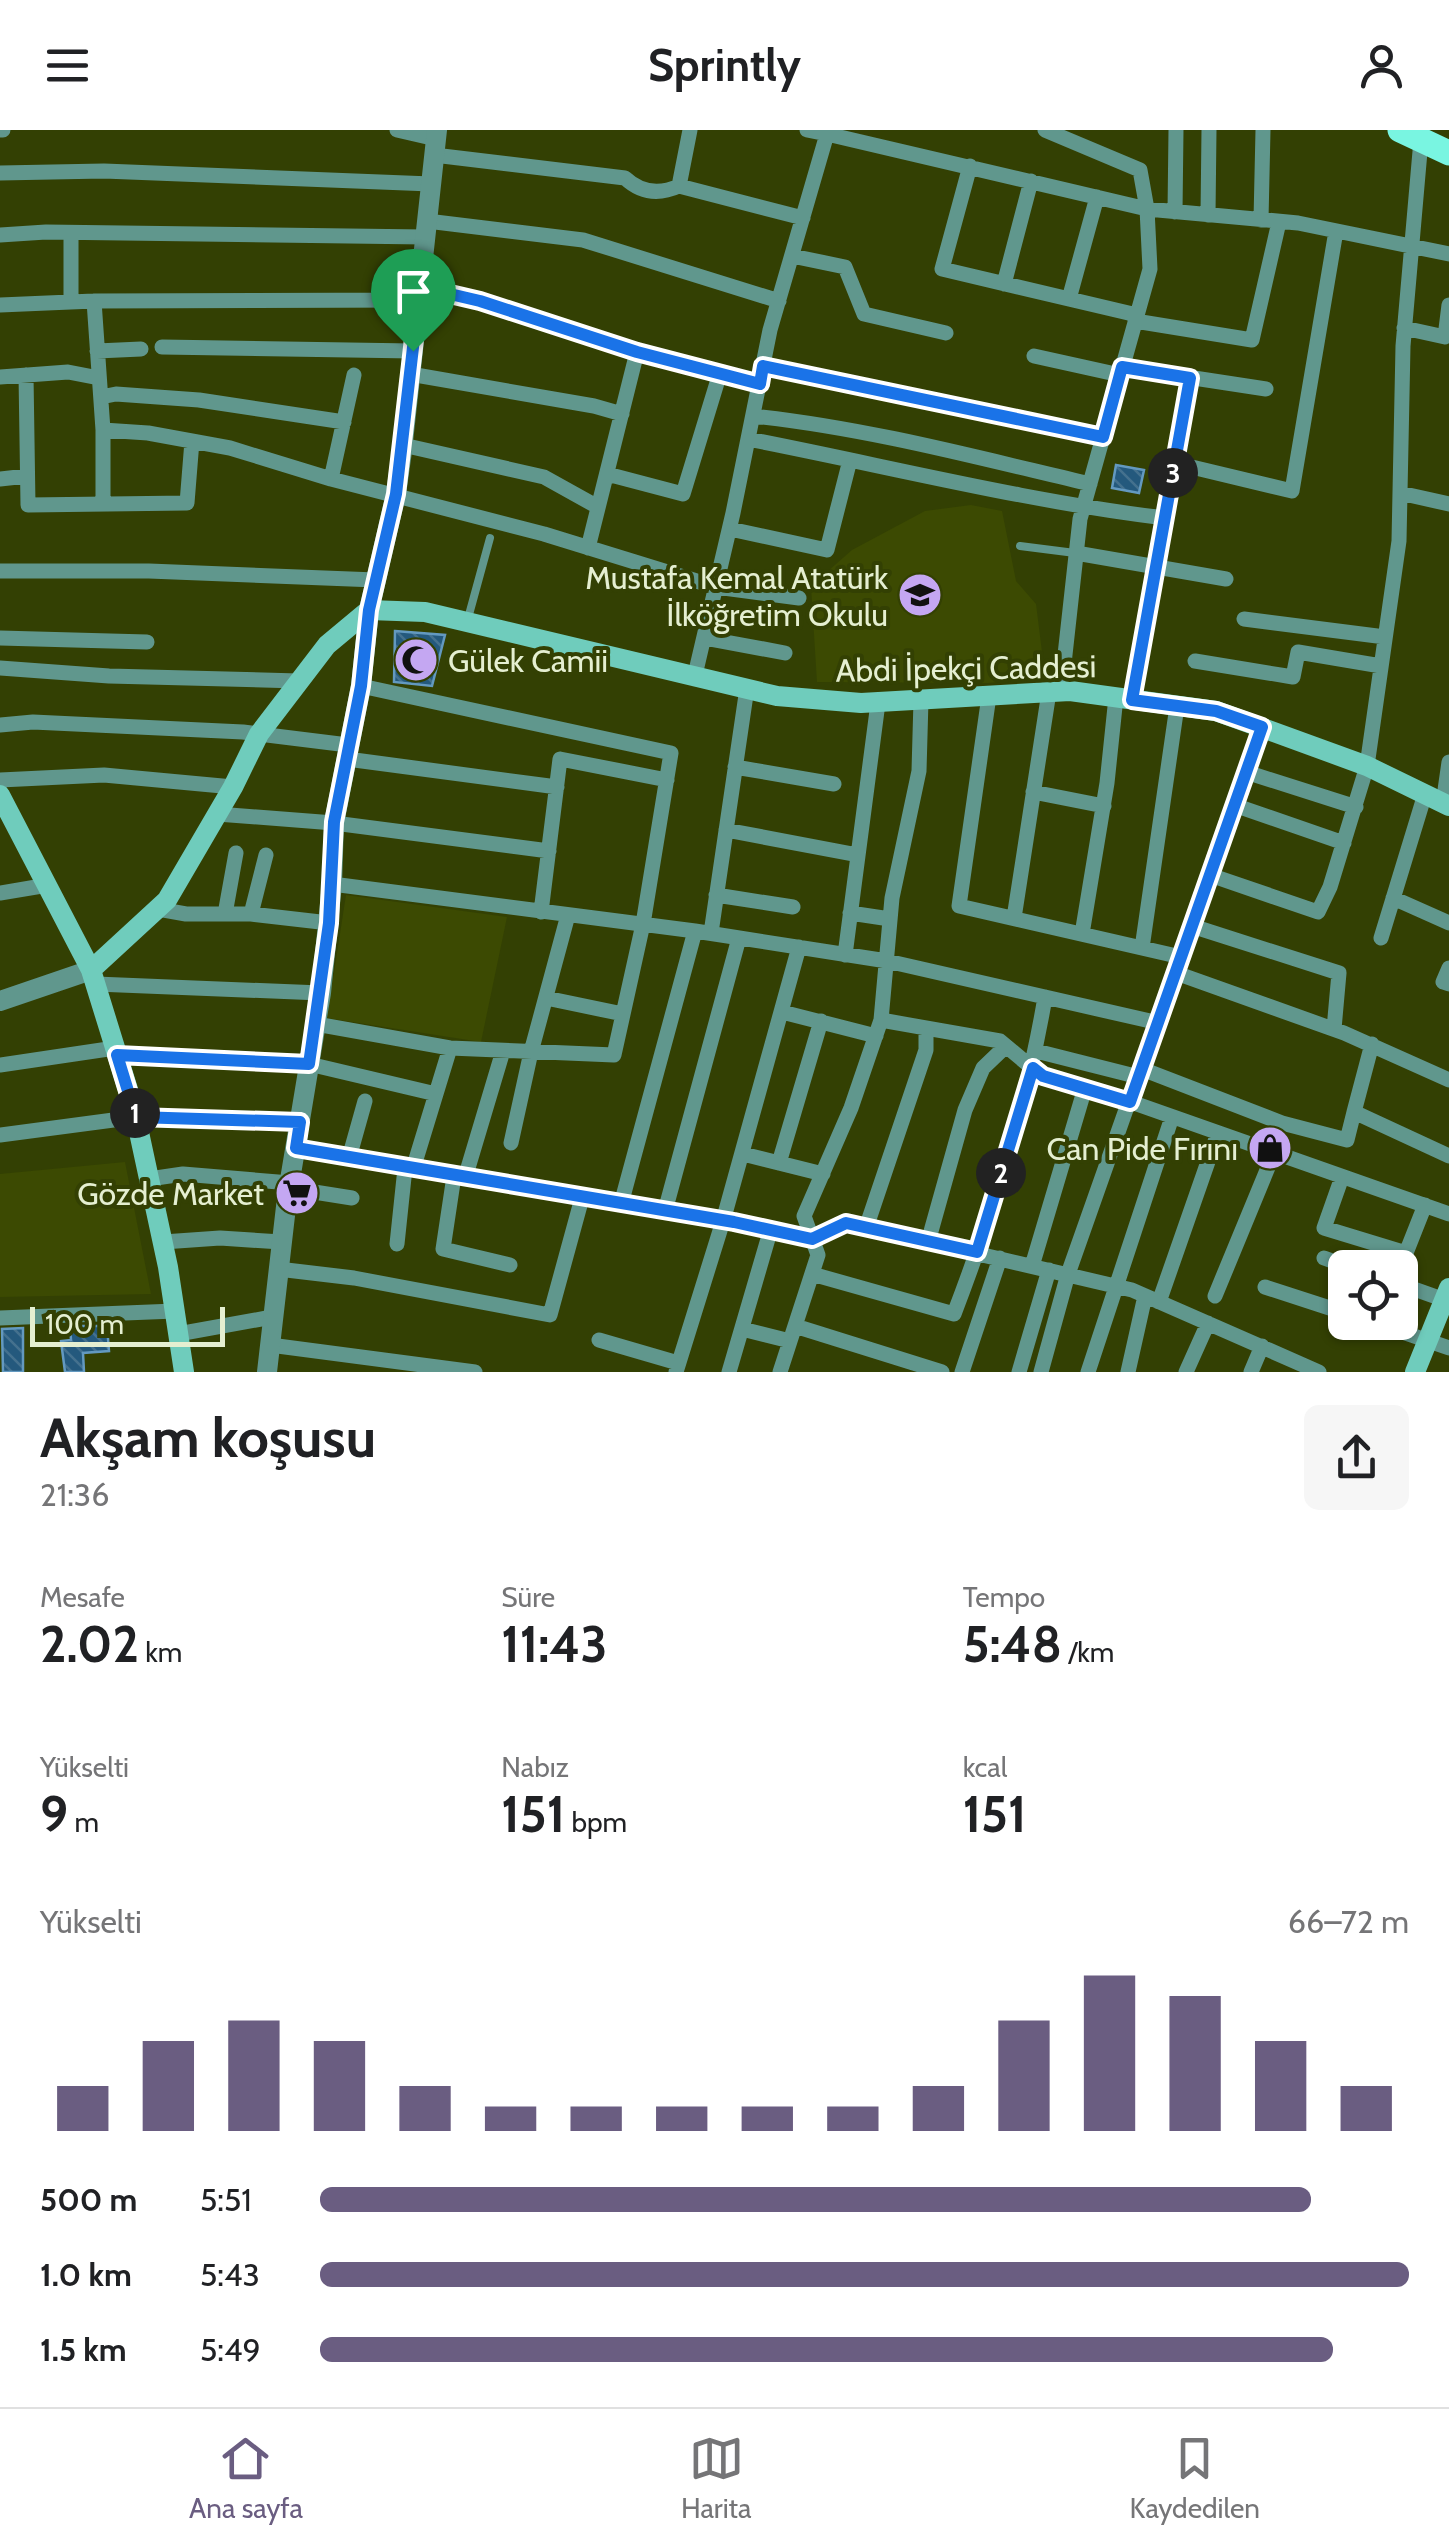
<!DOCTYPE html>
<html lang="tr">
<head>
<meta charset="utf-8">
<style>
  :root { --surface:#fff; --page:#f6f6f6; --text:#202124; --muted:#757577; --line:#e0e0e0; --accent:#6a5d81 }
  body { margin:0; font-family:Cabin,sans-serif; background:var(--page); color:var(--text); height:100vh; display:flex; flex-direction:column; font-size:38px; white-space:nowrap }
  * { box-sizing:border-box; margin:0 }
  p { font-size:32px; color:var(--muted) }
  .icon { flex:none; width:55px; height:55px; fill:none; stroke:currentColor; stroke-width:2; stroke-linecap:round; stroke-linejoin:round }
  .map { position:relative; height:1242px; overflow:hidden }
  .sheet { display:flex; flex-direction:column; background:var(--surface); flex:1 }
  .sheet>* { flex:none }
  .tools { position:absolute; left:1328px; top:1120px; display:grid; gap:20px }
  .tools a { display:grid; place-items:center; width:90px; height:90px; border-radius:15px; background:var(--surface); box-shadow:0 2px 8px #0004; font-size:50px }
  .scale { position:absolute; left:30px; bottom:25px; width:195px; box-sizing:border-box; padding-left:10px; border:5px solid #e5efd1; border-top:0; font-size:28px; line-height:35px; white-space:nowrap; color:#e5efd1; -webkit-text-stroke:8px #334003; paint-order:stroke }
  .pin { position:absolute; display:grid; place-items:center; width:85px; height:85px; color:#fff; margin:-102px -42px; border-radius:50% 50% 50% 0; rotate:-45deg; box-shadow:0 0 10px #0007 }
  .pin .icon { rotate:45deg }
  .km { position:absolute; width:50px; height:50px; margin:-25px; border-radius:50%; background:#222; color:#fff; font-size:28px; line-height:50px; text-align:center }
  .round { display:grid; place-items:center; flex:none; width:105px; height:105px; border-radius:15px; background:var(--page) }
  .overview { display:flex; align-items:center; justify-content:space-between; height:170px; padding:0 40px }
  h1 { font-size:55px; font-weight:800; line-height:75px }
  .metrics { display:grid; grid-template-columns:repeat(3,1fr); gap:15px; height:170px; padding:10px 40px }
  .metrics div { display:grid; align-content:center }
  .metrics b { font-size:50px; font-weight:800 }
  .metrics small { font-size:28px; font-weight:400 }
  .metrics p { font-size:28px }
  .chart { height:280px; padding:20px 40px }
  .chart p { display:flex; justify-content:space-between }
  .chart svg { width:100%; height:180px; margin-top:10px; stroke:var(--accent); stroke-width:6 }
  ul { padding:0 40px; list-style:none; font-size:32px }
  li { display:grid; grid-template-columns:160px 120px 1fr; align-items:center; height:75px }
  li i { height:25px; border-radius:12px; background:var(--accent) }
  header { display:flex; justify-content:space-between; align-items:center; height:130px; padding:0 40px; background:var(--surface); font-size:45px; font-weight:800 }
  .tab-bar { display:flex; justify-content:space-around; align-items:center; height:140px; border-top:2px solid var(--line); background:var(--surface); font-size:28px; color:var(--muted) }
  .tab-bar a { display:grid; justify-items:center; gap:5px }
  .tab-bar .current { color:var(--accent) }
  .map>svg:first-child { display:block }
  .built { fill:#3c4a02 }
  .building { fill:url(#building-back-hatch); stroke:#6399c0; stroke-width:2.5 }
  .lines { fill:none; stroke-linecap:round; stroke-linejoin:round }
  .service { stroke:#60978d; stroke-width:8 }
  .minor { stroke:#60978d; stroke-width:15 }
  .tertiary { stroke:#60978d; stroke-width:20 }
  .secondary { stroke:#6fccbc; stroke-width:20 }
  .primary { stroke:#79f5e1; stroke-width:25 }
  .route-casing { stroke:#fff; stroke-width:20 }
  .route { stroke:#1a73e8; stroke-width:12 }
  .labels { text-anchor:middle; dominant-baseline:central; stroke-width:8; stroke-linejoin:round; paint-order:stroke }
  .poi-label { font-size:32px; fill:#e5efd1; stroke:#334003; text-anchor:end }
  .street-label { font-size:32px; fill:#e5efd1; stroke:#334003 }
</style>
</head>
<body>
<header><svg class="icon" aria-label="menu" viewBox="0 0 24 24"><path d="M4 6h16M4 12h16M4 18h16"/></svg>Sprintly<svg class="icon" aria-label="person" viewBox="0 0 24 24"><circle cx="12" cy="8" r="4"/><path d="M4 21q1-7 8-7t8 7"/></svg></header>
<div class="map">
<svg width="1449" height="1242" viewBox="0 0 1449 1242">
  <defs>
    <pattern id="building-back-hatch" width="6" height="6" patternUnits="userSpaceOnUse" patternTransform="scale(2.5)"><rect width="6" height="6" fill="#24597d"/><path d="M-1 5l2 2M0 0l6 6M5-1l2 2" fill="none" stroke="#44718e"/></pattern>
  </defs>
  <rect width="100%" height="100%" fill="#334003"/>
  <path class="built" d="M 971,375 L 1002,381 L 1016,451 L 1036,474 L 1042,522 L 1039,548 L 988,553 L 817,552 L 811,456 L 852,420 L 925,381 Z
    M 346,765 L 507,787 L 481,912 L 327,888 Z
    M 125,1032 L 151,1164 L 0,1167 L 0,1044 Z"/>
  <path class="building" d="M 1116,335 L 1144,340 L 1139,363 L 1112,358 Z
    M 395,501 L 445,505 L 432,556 L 394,552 Z
    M 70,1196 L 107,1196 L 109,1221 L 83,1223 L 84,1242 L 65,1242 L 61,1211 L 71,1210 Z
    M 23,1198 L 23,1242 L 3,1242 L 2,1199 Z"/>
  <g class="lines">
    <path class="service" d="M 1020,416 L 1075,423
      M 467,492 L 490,408"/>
    <path class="minor" d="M 0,0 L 3,0
      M 397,0 L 436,9
      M 690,0 L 679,56 L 803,88
      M 807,0 L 827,4
      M 1045,0 L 1140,40 L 1147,79 L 1150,139 L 1080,389 L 1061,561
      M 434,25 L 625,48 C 641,63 659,65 679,56
      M 970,36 L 942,139 L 1137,185
      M 0,43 L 104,41 L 431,54
      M 1175,82 L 1176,0
      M 1208,85 L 1209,0
      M 1261,90 L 1263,0
      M 427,91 L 583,110 L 779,171
      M 0,105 L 46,102 L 425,107
      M 792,126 L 845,137 L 864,184 L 946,203
      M 1004,154 L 1031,51
      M 420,157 L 480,171 L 637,222 L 759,254
      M 1069,169 L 1097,67
      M 94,171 L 103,300 L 103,373
      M 71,172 L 71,103
      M 0,175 L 94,171 L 419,170
      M 1135,191 L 1252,210 L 1279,92
      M 1404,198 L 1445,207 L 1449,175
      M 162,217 L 413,221
      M 97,221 L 141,219
      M 1034,226 L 1120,245
      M 763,236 L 1103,307
      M 1122,237 L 1266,259
      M 410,244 L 594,276 L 622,284
      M 26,245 L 28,375 L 187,373 L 192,311
      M 0,247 L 68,242 L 99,248
      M 101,267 L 116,264 L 199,270 L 344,292
      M 753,286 C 867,298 979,328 1090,354
      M 103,300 L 148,303 L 230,318 L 331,349 L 544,404 L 716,457 L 799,468
      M 748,309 C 887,336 1024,371 1165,388
      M 403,315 L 544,347 L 598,377
      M 1175,333 L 1190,247
      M 607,344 L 683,364 L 720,243
      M 0,349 L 27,346
      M 331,349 L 354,245
      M 1400,363 L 1449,374
      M 730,399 L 827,420 L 850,330
      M 588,418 L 637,222
      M 1076,423 L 1226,449
      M 0,441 L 149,441 L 376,450
      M 1244,489 L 1385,507
      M 0,508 L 147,512
      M 704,508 L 785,523
      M 1195,531 L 1293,547 L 1298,522 L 1381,536
      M 0,538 L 109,546 L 299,551
      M 695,545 L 733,383 L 770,200 L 827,4 L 1147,79 L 1298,93 L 1449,124
      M 989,566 L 959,776 L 1181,827
      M 1132,570 L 1175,333 L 1292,361 L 1336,101
      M 0,595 L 33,592 L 243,602 L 348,615
      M 347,629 L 557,657
      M 735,637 L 834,654
      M 1246,642 L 1356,677
      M 0,650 L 104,645 L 233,657
      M 1033,662 L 1104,676
      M 1443,674 L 1449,632
      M 1234,675 L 1344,713
      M 217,684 L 334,693 L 549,721
      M 726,700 L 858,725
      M 1210,745 L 1318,782 L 1330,757 L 1367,636 L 1399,411 L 1403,216 L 1421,10
      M 332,754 L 695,801 L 887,831 L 1159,893
      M 0,763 L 48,755
      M 716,765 L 793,777
      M 1393,768 L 1449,793
      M 158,779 L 186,784 L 251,784 L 329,793
      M 541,782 L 560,629 L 667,650
      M 850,783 L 890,789
      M 225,784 L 236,723
      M 251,784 L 266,725
      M 1014,788 L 1049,562
      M 1192,796 L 1339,843 L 1334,899
      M 711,803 L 747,558
      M 1082,804 L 1107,653 L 1116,567
      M 1381,808 L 1425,664
      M 1142,818 L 1177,576
      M 845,825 L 878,573
      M 1449,838 L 1443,852 L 1449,854
      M 1176,843 L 1344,903 L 1449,950
      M 96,854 L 321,863
      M 546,868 L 623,884
      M 782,882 L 876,906
      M 881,890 L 1000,911 L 1043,947 L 1131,972 L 1449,1084
      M 316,894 L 450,918 L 614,925 L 643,794 L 671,623 L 361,556
      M 1372,914 L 1354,982 L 1449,1026
      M 1036,921 L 1139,947
      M 117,925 L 309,934 L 436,964
      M 0,935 L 115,918
      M 1142,939 L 1282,993 L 1347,1010 L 1354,982
      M 0,1005 L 136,987 L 300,992
      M 511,1013 L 531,922 L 568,785
      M 295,1018 L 734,1092 L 812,1109 L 846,1093 L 1132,1160 L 1319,1242
      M 743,1024 L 823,1044
      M 349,1028 L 365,971
      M 779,1033 L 821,891
      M 413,1039 L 450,918
      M 454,1046 L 443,1119 L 510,1135
      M 1342,1047 L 1324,1098 L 1406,1123 L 1425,1075
      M 465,1048 L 503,921
      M 149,1049 L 183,1044 L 290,1053
      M 289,1058 L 352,1068
      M 621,1074 L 695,801
      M 665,1081 L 739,808
      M 866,1098 L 926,920 L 926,898
      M 163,1112 L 220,1108 L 281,1112
      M 928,1112 L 965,980 L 983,938 L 1006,916
      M 397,1114 L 405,1038
      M 1324,1128 L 1352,1138
      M 1032,1136 L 1085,958
      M 278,1139 L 354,1148 L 550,1185 L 582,1068
      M 812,1144 L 954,1184 C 993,1082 1027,975 1045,867
      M 1400,1154 L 1445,1170
      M 1265,1157 L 1345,1183
      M 1215,1166 L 1274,1023
      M 1159,1172 L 1218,1003
      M 0,1188 L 175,1181
      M 1373,1192 L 1449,1218
      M 795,1196 L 942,1242
      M 742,1199 L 790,1211
      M 178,1204 L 272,1187
      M 599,1210 L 678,1233
      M 270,1215 L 475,1242
      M 676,1242 L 723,1091 L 799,817
      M 729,1242 L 770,1102
      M 780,1242 L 818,1125 L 804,1086 L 851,978 L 881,890 L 892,768 L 919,641 L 921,570
      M 962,1242 L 1000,1128
      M 1019,1242 L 1049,1140
      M 1041,1242 L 1068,1144 L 1261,597
      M 1088,1242 L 1172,987
      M 1128,1242 L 1145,1166
      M 1186,1242 L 1208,1193
      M 1251,1242 L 1262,1216"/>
    <path class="tertiary" d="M 0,871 L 91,840
      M 267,1242 L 287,1068 L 321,863 L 332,754 L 334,693 L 361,556 L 369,480 L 396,364 L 402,321 L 437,0"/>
    <path class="secondary" d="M 0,665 L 91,840 L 134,979 L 168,1137 L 184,1242
      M 91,840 L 167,770 L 233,657 L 259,604 L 327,515 L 369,480 L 425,482 L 777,566 L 861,573 L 1070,561 L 1216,581 L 1367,636 L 1449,676
      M 1415,1242 L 1449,1158"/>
    <path class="primary" d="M 1400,0 L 1449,23"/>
  </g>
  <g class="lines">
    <defs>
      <path id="route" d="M 420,157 L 480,171 L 637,222 L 760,254 L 763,236 L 1103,307 L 1122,237 L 1190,248 L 1132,570 L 1216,581 L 1262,597 L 1130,972 L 1043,946 L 1033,938 L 977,1122 L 846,1093 L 812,1109 L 734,1092 L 296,1018 L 300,992 L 136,987 L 117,925 L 309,934 L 329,793 L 334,692 L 361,556 L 369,480 L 396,364 Z"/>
    </defs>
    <use href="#route" class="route-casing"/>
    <use href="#route" class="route"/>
  </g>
  <defs>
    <symbol id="school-disc" viewBox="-11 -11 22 22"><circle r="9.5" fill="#c4a7f2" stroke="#334003"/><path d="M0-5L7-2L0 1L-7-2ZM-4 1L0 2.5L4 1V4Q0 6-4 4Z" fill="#111"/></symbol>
    <symbol id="mosque-disc" viewBox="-11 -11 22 22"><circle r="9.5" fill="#c4a7f2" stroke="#334003"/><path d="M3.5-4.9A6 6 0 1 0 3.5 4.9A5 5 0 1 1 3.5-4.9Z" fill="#111"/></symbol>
    <symbol id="shop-disc" viewBox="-11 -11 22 22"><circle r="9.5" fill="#c4a7f2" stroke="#334003"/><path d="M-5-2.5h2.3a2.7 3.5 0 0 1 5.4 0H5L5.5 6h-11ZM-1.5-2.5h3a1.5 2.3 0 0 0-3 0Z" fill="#111"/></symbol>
    <symbol id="supermarket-disc" viewBox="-11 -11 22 22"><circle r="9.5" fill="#c4a7f2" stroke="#334003"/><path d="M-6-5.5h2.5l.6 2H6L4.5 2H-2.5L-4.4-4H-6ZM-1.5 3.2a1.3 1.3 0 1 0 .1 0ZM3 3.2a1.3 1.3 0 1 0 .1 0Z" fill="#111"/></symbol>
  </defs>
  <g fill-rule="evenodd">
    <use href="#school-disc" x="895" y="440" width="50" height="50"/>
    <use href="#mosque-disc" x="391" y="505" width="50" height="50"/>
    <use href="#shop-disc" x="1245" y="993" width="50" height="50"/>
    <use href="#supermarket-disc" x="272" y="1038" width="50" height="50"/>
  </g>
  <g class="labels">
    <g class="poi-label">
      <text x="888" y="447">Mustafa Kemal Atatürk<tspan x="888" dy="37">İlköğretim Okulu</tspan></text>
      <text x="448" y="530" text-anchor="start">Gülek Camii</text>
      <text x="1238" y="1018">Can Pide Fırını</text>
      <text x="264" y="1063">Gözde Market</text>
    </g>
    <g class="street-label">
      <text transform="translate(966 538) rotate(-1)">Abdi İpekçi Caddesi</text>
    </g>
  </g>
</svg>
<div class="tools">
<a><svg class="icon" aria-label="locate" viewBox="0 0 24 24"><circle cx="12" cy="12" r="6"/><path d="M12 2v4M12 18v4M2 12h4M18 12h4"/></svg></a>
</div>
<div class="scale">100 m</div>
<div class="pin" style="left:413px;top:221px;background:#1e9e55"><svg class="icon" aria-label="arrive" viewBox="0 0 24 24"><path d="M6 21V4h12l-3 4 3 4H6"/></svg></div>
<b class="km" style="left:135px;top:983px">1</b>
<b class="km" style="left:1001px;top:1043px">2</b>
<b class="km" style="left:1173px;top:343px">3</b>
</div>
<section class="sheet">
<div class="overview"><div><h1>Akşam koşusu</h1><p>21:36</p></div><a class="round"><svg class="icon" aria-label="share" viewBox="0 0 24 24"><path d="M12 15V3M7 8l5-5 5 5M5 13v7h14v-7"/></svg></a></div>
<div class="metrics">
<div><p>Mesafe</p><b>2.02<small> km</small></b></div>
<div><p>Süre</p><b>11:43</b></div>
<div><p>Tempo</p><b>5:48<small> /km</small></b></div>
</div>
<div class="metrics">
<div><p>Yükselti</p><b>9<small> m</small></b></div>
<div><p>Nabız</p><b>151<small> bpm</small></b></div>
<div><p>kcal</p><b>151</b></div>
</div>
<div class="chart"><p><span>Yükselti</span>66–72 m</p>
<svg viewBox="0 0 160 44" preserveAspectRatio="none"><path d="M5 44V33M15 44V22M25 44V17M35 44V22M45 44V33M55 44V38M65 44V38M75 44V38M85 44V38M95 44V38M105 44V33M115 44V17M125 44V6M135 44V11M145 44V22M155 44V33"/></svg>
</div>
<ul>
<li><b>500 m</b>5:51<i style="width:91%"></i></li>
<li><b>1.0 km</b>5:43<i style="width:100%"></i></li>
<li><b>1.5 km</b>5:49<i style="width:93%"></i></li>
</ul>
</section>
<nav class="tab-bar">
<a class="current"><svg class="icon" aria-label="home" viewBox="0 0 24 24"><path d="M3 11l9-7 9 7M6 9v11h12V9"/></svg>Ana sayfa</a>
<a><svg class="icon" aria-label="map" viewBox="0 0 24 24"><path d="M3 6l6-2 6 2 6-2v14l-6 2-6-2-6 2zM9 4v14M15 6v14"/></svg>Harita</a>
<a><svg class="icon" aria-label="saved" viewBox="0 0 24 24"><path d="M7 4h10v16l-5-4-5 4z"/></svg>Kaydedilen</a>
</nav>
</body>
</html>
